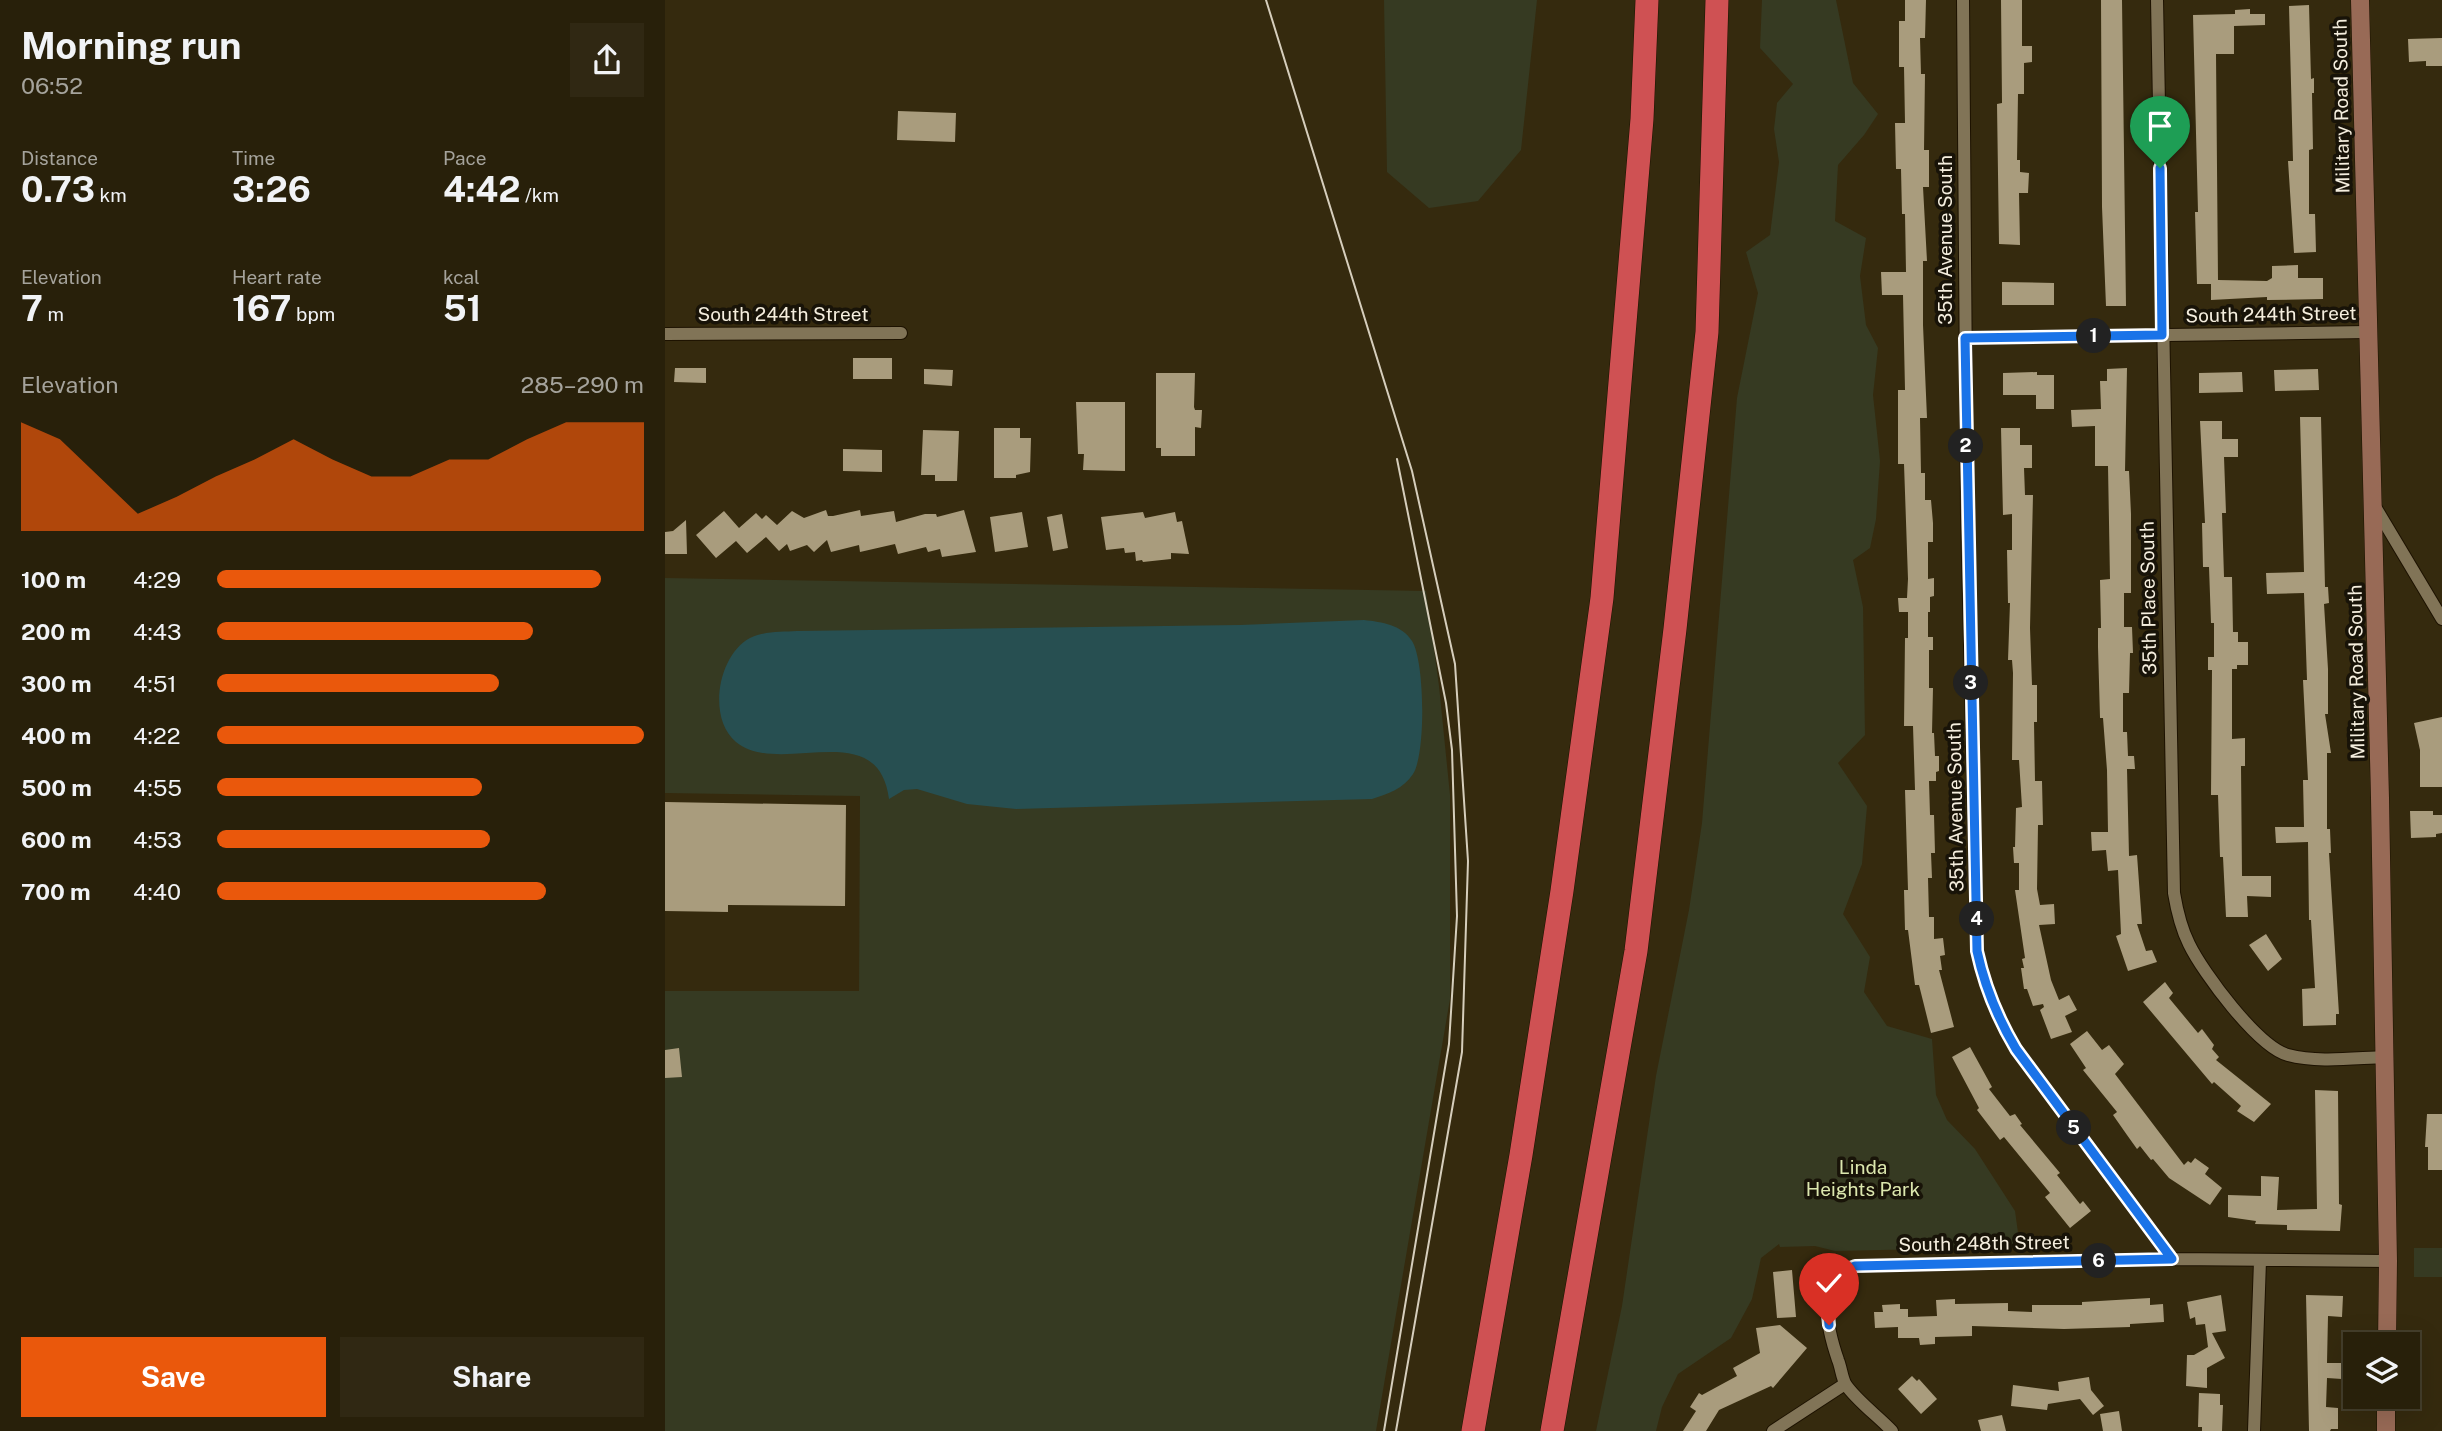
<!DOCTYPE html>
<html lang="en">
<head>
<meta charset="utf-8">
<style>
  :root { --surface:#28200a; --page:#302813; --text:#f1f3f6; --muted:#a5a39c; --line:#443e2b; --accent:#ea580c }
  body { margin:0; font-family:"Public Sans",sans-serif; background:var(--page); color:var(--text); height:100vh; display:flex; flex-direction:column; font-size:26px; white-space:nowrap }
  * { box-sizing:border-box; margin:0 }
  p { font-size:23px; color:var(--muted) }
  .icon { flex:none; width:38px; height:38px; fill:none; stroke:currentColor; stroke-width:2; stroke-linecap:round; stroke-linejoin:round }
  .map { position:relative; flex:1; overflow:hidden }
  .panel { display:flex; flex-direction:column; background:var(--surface); width:665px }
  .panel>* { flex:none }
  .buttons { position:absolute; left:1678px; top:1332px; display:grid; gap:14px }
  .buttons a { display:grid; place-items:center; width:77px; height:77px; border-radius:0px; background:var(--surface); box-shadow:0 7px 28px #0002,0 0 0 2px var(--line); font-size:35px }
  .pin { position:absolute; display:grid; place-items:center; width:60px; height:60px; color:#fff; margin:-72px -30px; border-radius:50% 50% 50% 0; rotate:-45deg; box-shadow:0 0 7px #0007 }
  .pin .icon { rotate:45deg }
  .km { position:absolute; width:35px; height:35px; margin:-18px; border-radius:50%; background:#222; color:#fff; font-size:19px; line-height:35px; text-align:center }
  .round { display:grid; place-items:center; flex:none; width:74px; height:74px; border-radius:0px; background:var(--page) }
  .overview { display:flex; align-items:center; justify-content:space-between; height:119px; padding:0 21px }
  h1 { font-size:38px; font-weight:700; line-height:52px }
  .stats { display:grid; grid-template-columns:repeat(3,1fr); gap:10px; height:119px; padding:7px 21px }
  .stats div { display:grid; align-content:center }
  .stats b { font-size:35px; font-weight:700 }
  .stats small { font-size:19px; font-weight:400 }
  .stats p { font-size:19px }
  .chart { height:196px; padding:14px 21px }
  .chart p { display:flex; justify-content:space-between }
  .chart svg { width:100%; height:126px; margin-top:7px; fill:var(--accent); opacity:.7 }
  .action { display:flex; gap:14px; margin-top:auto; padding:14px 21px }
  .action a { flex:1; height:80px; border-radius:0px; background:var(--accent); color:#fff; font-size:28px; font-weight:700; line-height:80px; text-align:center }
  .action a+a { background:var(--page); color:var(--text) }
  ul { padding:0 21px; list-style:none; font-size:23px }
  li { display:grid; grid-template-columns:112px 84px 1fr; align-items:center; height:52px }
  li i { height:18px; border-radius:9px; background:var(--accent) }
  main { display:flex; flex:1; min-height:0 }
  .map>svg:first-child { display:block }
  .green { fill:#363a22 }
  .water { fill:#274f51 }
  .building { fill:#a99c7d }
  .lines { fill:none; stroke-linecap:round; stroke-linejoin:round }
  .street-casing { stroke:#1d1200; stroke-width:14 }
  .secondary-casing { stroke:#1d1200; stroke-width:19 }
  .highway-casing { stroke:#1d1200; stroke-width:24 }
  .street { stroke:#817457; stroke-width:12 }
  .secondary { stroke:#986a56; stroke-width:18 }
  .highway { stroke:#cf5153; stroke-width:23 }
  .tram { stroke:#d6cebc; stroke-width:2 }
  .route-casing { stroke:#fff; stroke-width:14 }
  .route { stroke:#1a73e8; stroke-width:9 }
  .labels { text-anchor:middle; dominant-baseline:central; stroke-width:7; stroke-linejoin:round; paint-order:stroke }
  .street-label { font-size:19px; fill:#f5eede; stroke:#181308 }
  .park-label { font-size:19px; fill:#dce7ae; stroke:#181308 }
</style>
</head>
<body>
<main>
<section class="panel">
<div class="overview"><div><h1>Morning run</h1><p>06:52</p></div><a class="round"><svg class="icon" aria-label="share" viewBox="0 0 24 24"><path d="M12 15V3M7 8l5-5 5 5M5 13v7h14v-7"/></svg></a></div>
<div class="stats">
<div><p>Distance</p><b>0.73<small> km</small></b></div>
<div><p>Time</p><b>3:26</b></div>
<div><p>Pace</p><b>4:42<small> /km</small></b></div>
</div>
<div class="stats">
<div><p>Elevation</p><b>7<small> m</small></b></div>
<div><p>Heart rate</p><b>167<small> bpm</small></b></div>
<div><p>kcal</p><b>51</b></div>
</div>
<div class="chart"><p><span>Elevation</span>285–290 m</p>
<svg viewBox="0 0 160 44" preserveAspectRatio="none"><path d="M0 44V6L10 12L20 25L30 38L40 32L50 25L60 19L70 12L80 19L90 25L100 25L110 19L120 19L130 12L140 6L150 6L160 6V44z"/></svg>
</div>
<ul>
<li><b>100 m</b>4:29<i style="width:90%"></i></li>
<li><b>200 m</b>4:43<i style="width:74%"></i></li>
<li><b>300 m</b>4:51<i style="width:66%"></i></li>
<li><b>400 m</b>4:22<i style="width:100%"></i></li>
<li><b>500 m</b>4:55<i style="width:62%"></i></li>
<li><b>600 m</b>4:53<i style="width:64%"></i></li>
<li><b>700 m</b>4:40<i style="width:77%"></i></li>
</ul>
<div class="action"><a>Save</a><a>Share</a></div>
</section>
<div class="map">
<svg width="1777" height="1431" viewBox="0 0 1777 1431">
  <rect width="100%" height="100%" fill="#352a0e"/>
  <path class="green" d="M 719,0 L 872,0 L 856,150 L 813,201 L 764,208 L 722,172 Z
    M 1097,0 L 1171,0 L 1188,83 L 1213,114 L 1199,135 L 1173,165 L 1170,221 L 1201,238 L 1195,276 L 1201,325 L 1213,348 L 1208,395 L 1215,461 L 1211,519 L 1205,548 L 1188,560 L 1198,607 L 1200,735 L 1173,763 L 1202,806 L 1197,864 L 1178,914 L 1205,957 L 1199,992 L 1222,1026 L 1267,1039 L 1271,1095 L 1282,1120 L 1310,1149 L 1350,1211 L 1355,1247 L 1170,1251 L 1150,1246 L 1115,1247 L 1114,1244 L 1096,1258 L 1087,1299 L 1066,1338 L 1013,1374 L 997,1407 L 991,1431 L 931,1431 L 957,1306 L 991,1076 L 1024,910 L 1037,823 L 1072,398 L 1093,293 L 1081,252 L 1105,235 L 1114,162 L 1109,129 L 1112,103 L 1128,84 L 1095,48 Z
    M 0,578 L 761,591 L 774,686 L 785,795 L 785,999 L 711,1431 L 0,1431 L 0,991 L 194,991 L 195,796 L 0,793 Z
    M 1749,1248 L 1777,1248 L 1777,1277 L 1749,1277 Z"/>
  <path class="water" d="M 699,620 C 717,622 737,625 747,641 C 760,661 761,754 748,774 C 738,789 723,794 707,799 L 351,809 L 302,804 L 252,789 L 239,790 L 224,799 C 213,714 115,778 71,742 C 42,718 53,655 85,638 C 99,631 117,632 132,631 L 575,625 Z"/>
  <path class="building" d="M 1240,0 L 1261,0 L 1260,38 L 1255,38 L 1256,74 L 1260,74 L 1259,150 L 1264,150 L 1264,187 L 1258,187 L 1262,261 L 1258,261 L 1258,325 L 1262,418 L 1255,418 L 1256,473 L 1260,473 L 1260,500 L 1266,500 L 1268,523 L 1268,542 L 1263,542 L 1263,579 L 1269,578 L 1269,596 L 1265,597 L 1265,612 L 1263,612 L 1263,637 L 1268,637 L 1268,650 L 1264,650 L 1264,688 L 1268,688 L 1267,733 L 1269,733 L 1270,756 L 1274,756 L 1274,771 L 1271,772 L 1271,781 L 1264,781 L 1265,815 L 1269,815 L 1270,853 L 1266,853 L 1267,878 L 1263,878 L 1264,917 L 1269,917 L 1269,939 L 1278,938 L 1280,955 L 1275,956 L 1277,970 L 1274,970 L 1289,1027 L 1266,1033 L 1254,985 L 1250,985 L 1243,930 L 1240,930 L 1239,890 L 1243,890 L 1240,790 L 1250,790 L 1248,726 L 1239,726 L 1240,638 L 1243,638 L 1243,612 L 1234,612 L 1233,598 L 1242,598 L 1243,579 L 1239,464 L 1233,464 L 1233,390 L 1240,390 L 1238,295 L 1217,295 L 1216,272 L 1241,272 L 1240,214 L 1237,214 L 1236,169 L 1231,169 L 1230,123 L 1240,123 L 1239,67 L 1234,67 L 1234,21 L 1240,21 Z
    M 1336,0 L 1357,0 L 1357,46 L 1367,46 L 1367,62 L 1359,63 L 1359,94 L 1353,94 L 1352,160 L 1355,160 L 1355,172 L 1364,173 L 1363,193 L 1354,193 L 1355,245 L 1334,244 L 1332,104 L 1337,103 Z
    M 1436,0 L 1457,0 L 1461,306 L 1441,306 L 1437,207 Z
    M 1644,5 L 1646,79 L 1649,78 L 1649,93 L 1647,93 L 1648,149 L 1644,150 L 1644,214 L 1650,214 L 1651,252 L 1629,253 L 1623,161 L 1628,161 L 1624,6 Z
    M 1585,9 L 1585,14 L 1600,14 L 1600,25 L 1569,26 L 1569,54 L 1551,54 L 1553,280 L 1602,281 L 1607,278 L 1607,266 L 1633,265 L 1633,278 L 1658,278 L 1658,299 L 1602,300 L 1602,297 L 1546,300 L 1546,284 L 1532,284 L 1530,212 L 1533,212 L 1528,15 L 1570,14 L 1570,10 Z
    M 1777,38 L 1777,66 L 1761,66 L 1761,61 L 1744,62 L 1743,39 Z
    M 233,111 L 291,113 L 290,142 L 232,140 Z
    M 1337,282 L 1389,283 L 1389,305 L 1337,305 Z
    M 188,358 L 227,358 L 227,379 L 188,379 Z
    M 10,368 L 41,368 L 41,383 L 9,382 Z
    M 1462,368 L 1460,471 L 1464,471 L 1466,514 L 1466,593 L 1459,593 L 1459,627 L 1467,627 L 1468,653 L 1465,653 L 1464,693 L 1458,693 L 1458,732 L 1462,732 L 1463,756 L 1469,756 L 1470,769 L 1462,769 L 1464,856 L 1472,855 L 1477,924 L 1472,924 L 1481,951 L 1487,950 L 1492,962 L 1463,971 L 1451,936 L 1456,934 L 1453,870 L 1443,871 L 1441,850 L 1427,851 L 1426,832 L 1443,832 L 1442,770 L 1438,718 L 1435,718 L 1433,647 L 1433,628 L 1436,628 L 1435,580 L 1445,579 L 1443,466 L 1430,466 L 1430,426 L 1407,427 L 1406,410 L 1436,409 L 1435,381 L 1442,381 L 1442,369 Z
    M 259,369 L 288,370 L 287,386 L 259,384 Z
    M 1653,369 L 1654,390 L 1610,391 L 1609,370 Z
    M 1372,372 L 1372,375 L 1389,375 L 1389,409 L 1371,409 L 1371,395 L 1338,395 L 1338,373 Z
    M 1577,372 L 1578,392 L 1534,393 L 1534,373 Z
    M 491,373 L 530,373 L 529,407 L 530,410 L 537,410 L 536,428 L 530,427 L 530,456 L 496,456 L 496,448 L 491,448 Z
    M 411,402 L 460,402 L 460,471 L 418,470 L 419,454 L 413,454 Z
    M 1635,417 L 1656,417 L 1660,587 L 1663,587 L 1664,603 L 1659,604 L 1663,669 L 1663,714 L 1660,714 L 1666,753 L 1662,753 L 1662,829 L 1665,829 L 1666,853 L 1664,853 L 1674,1014 L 1671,1014 L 1671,1025 L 1638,1026 L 1637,989 L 1650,988 L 1646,920 L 1644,920 L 1643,842 L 1611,843 L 1610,827 L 1639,827 L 1638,780 L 1643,780 L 1638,680 L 1642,680 L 1639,593 L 1602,594 L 1601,573 L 1639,572 Z
    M 1535,421 L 1557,421 L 1557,439 L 1573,439 L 1573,457 L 1559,457 L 1561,513 L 1557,513 L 1559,577 L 1567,577 L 1568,632 L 1573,632 L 1573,642 L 1583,642 L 1583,665 L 1572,665 L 1572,669 L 1567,669 L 1567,739 L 1580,738 L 1580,766 L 1576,766 L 1577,876 L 1606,876 L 1606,897 L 1582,896 L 1583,917 L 1561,917 L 1558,857 L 1555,857 L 1553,795 L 1546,795 L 1547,670 L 1543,670 L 1543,657 L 1549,657 L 1549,623 L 1546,623 L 1544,567 L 1538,567 L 1537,523 L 1540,523 Z
    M 329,428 L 355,428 L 355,438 L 366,438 L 365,472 L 351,475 L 351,478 L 329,478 Z
    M 1336,428 L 1355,428 L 1355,445 L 1367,445 L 1367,468 L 1359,468 L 1360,495 L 1368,495 L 1365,628 L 1367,685 L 1372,685 L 1372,722 L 1369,722 L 1370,781 L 1377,781 L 1378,825 L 1373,825 L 1372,889 L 1375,905 L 1389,904 L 1390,924 L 1374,925 L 1386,980 L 1394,1000 L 1404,995 L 1412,1010 L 1400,1016 L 1407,1032 L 1386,1039 L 1375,1010 L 1379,1007 L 1378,1004 L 1368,1006 L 1362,989 L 1359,989 L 1356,968 L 1359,968 L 1357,959 L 1360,958 L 1350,890 L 1354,890 L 1354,863 L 1349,863 L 1348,847 L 1350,847 L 1351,808 L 1357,807 L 1354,760 L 1347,760 L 1348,673 L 1347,660 L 1343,660 L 1345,603 L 1343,603 L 1342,550 L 1347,550 L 1347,514 L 1338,515 Z
    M 258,430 L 294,431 L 292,481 L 270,481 L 270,475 L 256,475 Z
    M 178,449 L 217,450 L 217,472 L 178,471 Z
    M 161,510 L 163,516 L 168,516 L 195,510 L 196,516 L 229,511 L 231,522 L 260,514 L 271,514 L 272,517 L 299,510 L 311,552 L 277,557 L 275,549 L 263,552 L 261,547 L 233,554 L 230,544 L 195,552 L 194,545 L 166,552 L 162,540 L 149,552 L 142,545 L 125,551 L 122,544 L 114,551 L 101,537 L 82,553 L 71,541 L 51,558 L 31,535 L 59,511 L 74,528 L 91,513 L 97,519 L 101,515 L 112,525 L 127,511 L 139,518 Z
    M 357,512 L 363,547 L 330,552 L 325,517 Z
    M 478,512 L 480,518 L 510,512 L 512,522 L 517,521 L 524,554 L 506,553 L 506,559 L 478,562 L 477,560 L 471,561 L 470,552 L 460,553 L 459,548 L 441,550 L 436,517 Z
    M 397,514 L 403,548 L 388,551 L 382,517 Z
    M 21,520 L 22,554 L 0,554 L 0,532 L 8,531 Z
    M 1777,717 L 1777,787 L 1755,787 L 1755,750 L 1749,723 Z
    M 0,802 L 181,805 L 180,906 L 63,905 L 63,912 L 0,911 Z
    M 1745,811 L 1768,811 L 1768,815 L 1777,815 L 1777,833 L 1771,834 L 1771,837 L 1746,838 Z
    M 1601,934 L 1617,959 L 1603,971 L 1584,945 Z
    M 1500,982 L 1508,993 L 1504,998 L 1533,1033 L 1537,1029 L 1549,1045 L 1547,1049 L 1554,1057 L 1551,1060 L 1606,1104 L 1589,1122 L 1572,1111 L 1576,1106 L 1549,1082 L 1547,1084 L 1478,1002 Z
    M 1422,1031 L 1437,1050 L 1444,1045 L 1459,1064 L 1450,1074 L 1519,1165 L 1523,1161 L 1526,1163 L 1530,1158 L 1544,1168 L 1540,1174 L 1557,1188 L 1545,1205 L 1504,1178 L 1488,1159 L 1486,1160 L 1475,1146 L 1472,1149 L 1462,1135 L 1448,1115 L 1452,1112 L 1418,1070 L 1421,1068 L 1405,1044 Z
    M 1305,1047 L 1327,1087 L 1324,1089 L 1345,1116 L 1350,1114 L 1357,1124 L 1355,1125 L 1395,1173 L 1392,1175 L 1415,1204 L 1418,1201 L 1426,1211 L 1405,1228 L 1380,1197 L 1385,1193 L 1339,1137 L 1335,1140 L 1312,1110 L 1314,1108 L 1287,1057 Z
    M 14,1048 L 17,1077 L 0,1078 L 0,1050 Z
    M 1650,1090 L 1673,1091 L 1674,1204 L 1677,1205 L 1675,1231 L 1622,1230 L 1622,1225 L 1590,1224 L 1591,1221 L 1563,1217 L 1563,1195 L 1596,1196 L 1596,1176 L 1614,1177 L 1612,1210 L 1652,1209 Z
    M 1762,1114 L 1777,1114 L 1777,1170 L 1763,1170 L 1763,1147 L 1760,1147 Z
    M 1127,1270 L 1131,1317 L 1112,1318 L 1108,1272 Z
    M 1556,1295 L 1561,1331 L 1547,1333 L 1560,1358 L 1542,1368 L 1542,1388 L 1521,1386 L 1522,1355 L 1529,1355 L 1543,1347 L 1540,1324 L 1531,1325 L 1530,1317 L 1525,1319 L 1522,1302 Z
    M 1641,1295 L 1678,1296 L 1677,1317 L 1663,1316 L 1662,1363 L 1678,1363 L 1677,1379 L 1662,1378 L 1661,1407 L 1673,1408 L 1673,1429 L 1666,1429 L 1665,1431 L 1644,1431 Z
    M 1485,1298 L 1485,1305 L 1498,1304 L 1499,1322 L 1465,1324 L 1465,1327 L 1399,1329 L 1307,1326 L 1307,1336 L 1270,1337 L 1270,1344 L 1255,1345 L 1254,1338 L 1233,1338 L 1233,1327 L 1210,1328 L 1209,1312 L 1218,1312 L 1217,1305 L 1235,1304 L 1235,1309 L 1243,1309 L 1243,1317 L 1272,1316 L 1271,1300 L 1290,1299 L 1290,1304 L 1343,1303 L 1343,1311 L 1367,1312 L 1367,1305 L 1417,1305 L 1417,1302 Z
    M 1115,1325 L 1142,1348 L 1108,1388 L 1106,1386 L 1054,1410 L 1041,1431 L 1018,1431 L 1031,1411 L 1025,1407 L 1034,1393 L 1037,1395 L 1072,1376 L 1068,1368 L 1095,1353 L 1091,1328 Z
    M 1247,1376 L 1252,1381 L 1254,1379 L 1272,1399 L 1256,1414 L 1233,1389 Z
    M 1424,1377 L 1426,1390 L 1439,1406 L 1428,1415 L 1415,1399 L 1383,1404 L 1382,1410 L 1346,1406 L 1348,1385 L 1394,1391 L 1393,1382 Z
    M 1534,1393 L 1555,1394 L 1555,1405 L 1558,1405 L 1557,1431 L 1537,1431 L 1537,1427 L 1533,1427 Z
    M 1454,1411 L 1457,1431 L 1438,1431 L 1435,1414 Z
    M 1337,1415 L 1341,1431 L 1316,1431 L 1313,1420 Z"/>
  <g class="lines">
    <defs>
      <path id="street" d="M 1298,0 L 1302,515 L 1312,951 C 1320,988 1332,1017 1351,1049 L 1507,1259
        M 1492,0 L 1509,893 C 1512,911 1516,928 1524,944 C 1538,973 1593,1047 1623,1055 C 1653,1063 1689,1058 1720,1057
        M 0,334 L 236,333
        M 1300,338 L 1702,332
        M 1709,505 L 1777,619
        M 1108,1431 L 1180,1384
        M 1227,1431 C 1213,1416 1193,1402 1181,1385 C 1177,1379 1176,1367 1173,1360 C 1162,1328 1150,1281 1190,1266 L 1507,1259 L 1723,1261
        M 1589,1431 L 1595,1261"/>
      <path id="secondary" d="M 1695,0 L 1715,798 L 1723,1261 L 1722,1344
        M 1721,1431 L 1721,1396"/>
      <path id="highway" d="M 808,1431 L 856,1155 L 897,891 L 937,598 L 977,119 L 982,0
        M 887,1431 L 971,951 L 1010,629 L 1042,332 L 1052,0"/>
    </defs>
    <use href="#street" class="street-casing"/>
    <use href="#secondary" class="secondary-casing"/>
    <use href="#highway" class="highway-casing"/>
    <use href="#street" class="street"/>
    <use href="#secondary" class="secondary"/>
    <use href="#highway" class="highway"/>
    <path class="tram" d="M 601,0 L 747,471 L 790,664 L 803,861 L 797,1052 L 731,1431
      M 719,1431 L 784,1044 L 792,916 L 787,750 L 781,703 L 732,459"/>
  </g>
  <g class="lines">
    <defs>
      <path id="route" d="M 1164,1325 C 1161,1299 1162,1276 1190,1266 L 1507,1259 L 1351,1049 C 1332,1017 1320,988 1312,951 L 1300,338 L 1497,335 L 1495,168"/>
    </defs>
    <use href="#route" class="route-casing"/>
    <use href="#route" class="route"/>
  </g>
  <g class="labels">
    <g class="street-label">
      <text transform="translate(1676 106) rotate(-91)">Military Road South</text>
      <text transform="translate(1280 240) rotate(-90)">35th Avenue South</text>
      <text x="118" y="314">South 244th Street</text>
      <text transform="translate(1606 314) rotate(-1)">South 244th Street</text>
      <text transform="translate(1483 598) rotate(-91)">35th Place South</text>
      <text transform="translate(1691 672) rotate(-91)">Military Road South</text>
      <text transform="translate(1290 807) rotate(-91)">35th Avenue South</text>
      <text transform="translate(1319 1243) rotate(-1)">South 248th Street</text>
    </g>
    <g class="park-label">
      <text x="1198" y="1167">Linda<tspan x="1198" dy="22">Heights Park</tspan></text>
    </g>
  </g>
</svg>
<div class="buttons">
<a><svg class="icon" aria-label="layers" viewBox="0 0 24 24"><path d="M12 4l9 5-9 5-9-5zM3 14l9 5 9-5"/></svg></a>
</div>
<div class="pin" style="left:1495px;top:168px;background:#1e9e55"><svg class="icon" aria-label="arrive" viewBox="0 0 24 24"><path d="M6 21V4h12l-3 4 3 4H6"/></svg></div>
<div class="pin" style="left:1164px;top:1325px;background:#d93025"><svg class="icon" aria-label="check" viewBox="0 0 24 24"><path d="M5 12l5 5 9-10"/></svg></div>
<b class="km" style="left:1429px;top:336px">1</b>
<b class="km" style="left:1301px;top:446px">2</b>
<b class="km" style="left:1306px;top:683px">3</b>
<b class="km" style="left:1312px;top:919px">4</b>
<b class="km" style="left:1409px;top:1128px">5</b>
<b class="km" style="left:1434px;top:1261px">6</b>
</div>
</main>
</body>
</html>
